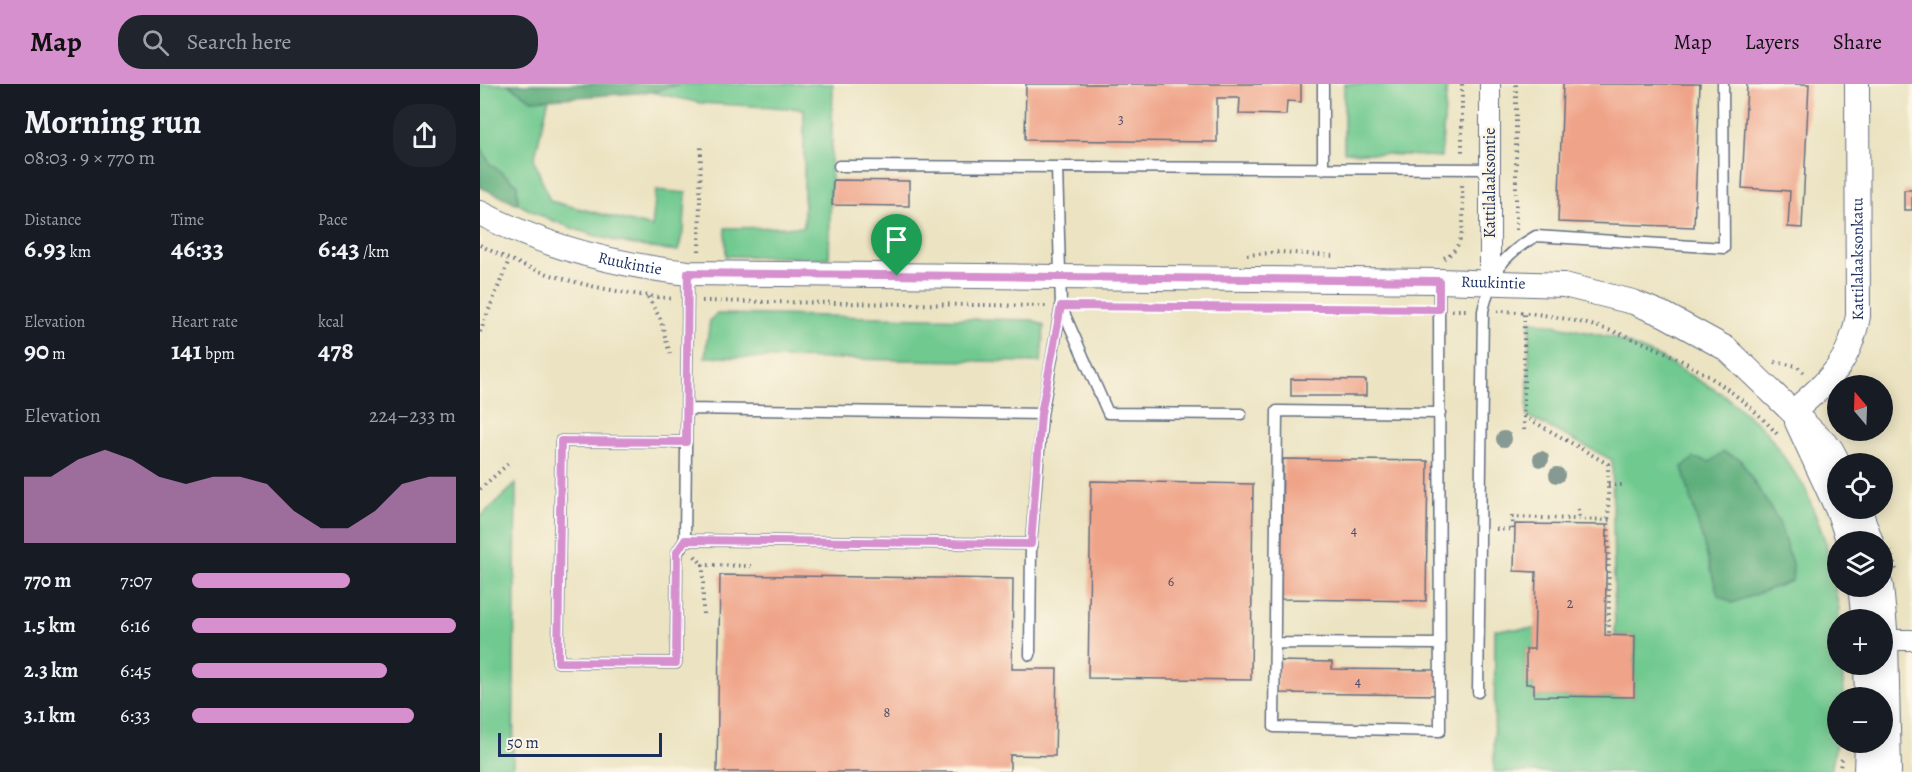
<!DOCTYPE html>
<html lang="en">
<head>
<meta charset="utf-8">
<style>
  :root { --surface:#171b24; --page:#20242c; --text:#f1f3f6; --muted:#9ea1a6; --accent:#d690ce }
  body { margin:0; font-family:Alegreya,serif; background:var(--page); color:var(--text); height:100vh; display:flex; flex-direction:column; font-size:22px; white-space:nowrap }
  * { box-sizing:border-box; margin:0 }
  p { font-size:20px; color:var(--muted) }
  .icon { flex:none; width:33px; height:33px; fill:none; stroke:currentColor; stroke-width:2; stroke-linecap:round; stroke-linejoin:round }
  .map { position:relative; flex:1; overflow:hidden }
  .details { display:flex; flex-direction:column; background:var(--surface); width:480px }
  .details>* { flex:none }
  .needle { width:39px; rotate:341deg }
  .controls { position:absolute; left:1347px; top:291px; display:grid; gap:12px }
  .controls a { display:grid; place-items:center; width:66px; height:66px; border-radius:50%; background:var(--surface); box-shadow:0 3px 15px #0003; font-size:30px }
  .scale { position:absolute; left:18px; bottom:15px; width:164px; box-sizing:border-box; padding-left:6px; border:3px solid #1b2f5e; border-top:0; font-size:16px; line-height:21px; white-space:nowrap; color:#1b2f5e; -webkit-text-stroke:4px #fcf5e5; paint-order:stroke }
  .pin { position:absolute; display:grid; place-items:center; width:51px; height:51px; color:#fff; margin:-62px -26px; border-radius:50% 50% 50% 0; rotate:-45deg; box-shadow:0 0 6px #0007 }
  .pin .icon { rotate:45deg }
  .round { display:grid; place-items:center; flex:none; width:63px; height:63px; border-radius:24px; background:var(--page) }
  .headline { display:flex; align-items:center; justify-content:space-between; height:102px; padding:0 24px }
  h1 { font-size:33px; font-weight:700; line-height:45px }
  .stats { display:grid; grid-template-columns:repeat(3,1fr); gap:9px; height:102px; padding:6px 24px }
  .stats div { display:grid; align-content:center }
  .stats b { font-size:26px; font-weight:700 }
  .stats small { font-size:16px; font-weight:400 }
  .stats p { font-size:16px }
  .chart { height:168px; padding:12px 24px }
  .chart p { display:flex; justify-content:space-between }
  .chart svg { width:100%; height:108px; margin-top:6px; fill:var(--accent); opacity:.7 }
  ul { padding:0 24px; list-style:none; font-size:20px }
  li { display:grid; grid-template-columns:96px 72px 1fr; align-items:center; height:45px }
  li i { height:15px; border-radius:8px; background:var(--accent) }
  header { display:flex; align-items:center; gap:36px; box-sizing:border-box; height:84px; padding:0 30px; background:var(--accent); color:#111 }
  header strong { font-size:28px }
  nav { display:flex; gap:33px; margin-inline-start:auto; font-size:21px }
  .search { width:420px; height:54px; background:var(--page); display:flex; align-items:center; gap:15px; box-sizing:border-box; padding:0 21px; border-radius:24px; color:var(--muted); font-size:22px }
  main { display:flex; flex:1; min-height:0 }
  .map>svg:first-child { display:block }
  .green { fill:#70c98f; stroke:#467c76; stroke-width:1.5 }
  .forest { fill:#5cad7a; stroke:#3c6e6c; stroke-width:1.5 }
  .building { fill:#efa489 }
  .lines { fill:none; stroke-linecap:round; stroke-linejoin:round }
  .service-casing { stroke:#646e81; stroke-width:13 }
  .minor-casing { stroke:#646e81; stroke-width:22 }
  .tertiary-casing { stroke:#646e81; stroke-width:26 }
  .path { stroke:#646e81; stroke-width:4; stroke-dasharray:1.5 4.5; stroke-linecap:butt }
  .service { stroke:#fff; stroke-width:10 }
  .minor { stroke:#fff; stroke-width:20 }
  .tertiary { stroke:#fff; stroke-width:24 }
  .tree { fill:#879993 }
  .route-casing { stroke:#fff; stroke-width:12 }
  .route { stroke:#d690ce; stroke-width:8 }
  .labels { text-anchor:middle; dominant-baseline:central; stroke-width:5; stroke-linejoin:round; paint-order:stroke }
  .number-label { font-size:14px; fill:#504c69 }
  .street-label { font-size:16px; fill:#1b2f5e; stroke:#fcf5e5 }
</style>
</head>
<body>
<header>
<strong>Map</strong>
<div class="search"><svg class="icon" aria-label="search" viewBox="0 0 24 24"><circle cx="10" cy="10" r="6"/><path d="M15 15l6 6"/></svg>Search here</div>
<nav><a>Map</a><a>Layers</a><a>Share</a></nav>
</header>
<main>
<section class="details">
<div class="headline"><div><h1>Morning run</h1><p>08:03 · 9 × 770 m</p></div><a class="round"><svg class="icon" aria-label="share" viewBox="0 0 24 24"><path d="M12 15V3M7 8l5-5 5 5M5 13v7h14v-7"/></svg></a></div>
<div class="stats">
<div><p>Distance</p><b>6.93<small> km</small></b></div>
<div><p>Time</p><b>46:33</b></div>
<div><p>Pace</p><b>6:43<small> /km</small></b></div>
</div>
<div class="stats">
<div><p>Elevation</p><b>90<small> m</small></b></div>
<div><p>Heart rate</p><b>141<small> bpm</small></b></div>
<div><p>kcal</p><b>478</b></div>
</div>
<div class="chart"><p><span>Elevation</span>224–233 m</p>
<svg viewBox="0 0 160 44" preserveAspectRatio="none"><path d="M0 44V17L10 17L20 10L30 6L40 10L50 17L60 20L70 17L80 17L90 20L100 31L110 38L120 38L130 31L140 20L150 17L160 17V44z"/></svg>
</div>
<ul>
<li><b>770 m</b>7:07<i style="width:60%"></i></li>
<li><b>1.5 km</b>6:16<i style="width:100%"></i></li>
<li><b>2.3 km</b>6:45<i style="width:74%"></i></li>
<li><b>3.1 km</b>6:33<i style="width:84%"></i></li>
</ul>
</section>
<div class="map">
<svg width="1432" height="688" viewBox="0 0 1432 688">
  <rect width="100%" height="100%" fill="#fcf5e5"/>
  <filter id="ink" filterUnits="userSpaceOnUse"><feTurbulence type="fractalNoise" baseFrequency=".0167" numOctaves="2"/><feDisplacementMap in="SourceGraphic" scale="12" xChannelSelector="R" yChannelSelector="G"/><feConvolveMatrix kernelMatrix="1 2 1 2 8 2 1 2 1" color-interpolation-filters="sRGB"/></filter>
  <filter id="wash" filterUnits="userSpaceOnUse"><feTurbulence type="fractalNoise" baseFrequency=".008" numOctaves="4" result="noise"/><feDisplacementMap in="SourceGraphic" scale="24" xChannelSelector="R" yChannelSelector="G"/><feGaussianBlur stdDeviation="1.35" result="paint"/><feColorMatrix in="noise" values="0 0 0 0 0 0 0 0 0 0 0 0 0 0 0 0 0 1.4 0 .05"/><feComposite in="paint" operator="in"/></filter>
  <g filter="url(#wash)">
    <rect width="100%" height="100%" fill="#ebe3c1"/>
    <path class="green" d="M 0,0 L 28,0 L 52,16 L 69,14 L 54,76 L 70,117 L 172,143 L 176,106 L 206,109 L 204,144 L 198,167 C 142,162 88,147 38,120 L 37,100 L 10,80 L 0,61 Z
      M 200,0 L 353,0 L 349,174 L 246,172 L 245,144 L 324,143 L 324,25 L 220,19 L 172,8 Z
      M 864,0 L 967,0 L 961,73 L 864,68 Z
      M 237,230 L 553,236 L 564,242 L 561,278 L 225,273 L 230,236 Z
      M 1050,236 L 1134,254 L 1181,274 L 1244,311 L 1286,347 L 1325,404 L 1346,459 L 1359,524 L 1358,580 L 1362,581 L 1364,613 L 1358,614 L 1357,654 L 1351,688 L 1014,688 L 1015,545 L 1055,545 L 1054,565 L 1046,565 L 1046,600 L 1054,600 L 1054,612 L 1154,613 L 1155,552 L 1135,551 L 1132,376 L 1047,332 Z
      M 36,400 L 33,688 L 0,688 L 0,433 Z"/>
    <path class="forest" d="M 28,0 L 200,0 L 172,8 L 52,16 Z
      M 0,61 L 10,80 L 37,100 L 38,120 L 0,103 Z
      M 1243,368 L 1260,375 L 1299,438 L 1313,483 L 1312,497 L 1252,519 L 1238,511 L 1202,383 L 1214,374 L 1230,378 Z"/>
    <g id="blocks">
      <path class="building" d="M 546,0 L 821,0 L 821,18 L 807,17 L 806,31 L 759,30 L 760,14 L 737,14 L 737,58 L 545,56 Z
        M 1083,0 L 1220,0 L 1214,143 L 1078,138 Z
        M 1267,0 L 1329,0 L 1322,144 L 1308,143 L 1310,107 L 1262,104 Z
        M 353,96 L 429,97 L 429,122 L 352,121 Z
        M 1424,106 L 1432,106 L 1432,126 L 1424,126 Z
        M 811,295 L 886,296 L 886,312 L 811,312 Z
        M 803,375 L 948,377 L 946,517 L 801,515 Z
        M 611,397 L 773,400 L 771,596 L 608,594 Z
        M 1035,440 L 1127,441 L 1125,551 L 1155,552 L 1154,613 L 1054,612 L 1054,600 L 1046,600 L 1046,565 L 1054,565 L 1056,488 L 1034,487 Z
        M 240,491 L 533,495 L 532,585 L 577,585 L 575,672 L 530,671 L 530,688 L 237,688 Z
        M 797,577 L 852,578 L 852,585 L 958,586 L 958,611 L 797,609 Z"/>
    </g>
  </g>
  <g filter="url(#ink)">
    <use href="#blocks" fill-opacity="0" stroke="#646e81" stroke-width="1.5"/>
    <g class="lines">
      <defs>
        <path id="service" d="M 843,0 L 843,85
          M 359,82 L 1010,85
          M 959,197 L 960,647 L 794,643 L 797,327 L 960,329
          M 581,222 L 628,329 L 761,330
          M 207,325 L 562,330
          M 206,358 L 81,357 L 78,578 L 196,579 L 197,469 L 205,456 L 208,189
          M 205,456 L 551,460
          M 794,559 L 960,560
          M 550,571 L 551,460 L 562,330 L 581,222 L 577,84
          M 998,608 L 1003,227 C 1012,188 1021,172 1056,152 L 1244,164 L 1243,0"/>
        <path id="minor" d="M 1010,198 L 1010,0
          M 1402,556 L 1432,556"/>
        <g id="tertiary">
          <path id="s1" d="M 0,129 C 65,163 136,181 208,189 L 959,197 L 1084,201 L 1153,218 L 1185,231 L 1247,265 L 1351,365 L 1359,380"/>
          <path id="s2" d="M 1313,328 C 1349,296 1369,281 1378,232 L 1377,0"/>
          <path d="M 1317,338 L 1359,429 L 1369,458"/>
          <path d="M 1379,424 L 1391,458"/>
          <path d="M 1380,502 L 1384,536"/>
          <path d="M 1401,502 L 1406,556 L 1409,688"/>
          <path d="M 1386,580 L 1387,614"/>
          <path d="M 1386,688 L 1387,658"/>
        </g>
      </defs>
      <use href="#service" class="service-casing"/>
      <use href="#minor" class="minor-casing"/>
      <use href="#tertiary" class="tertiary-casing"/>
      <path class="path" d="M 982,0 L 982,71
        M 1036,146 L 1036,0
        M 0,161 C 61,194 126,208 194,215
        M 219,167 L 221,63
        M 767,171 L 801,168 L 855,172
        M 964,174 C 990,161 982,125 982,100
        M 168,213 L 180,234 L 190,270
        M 222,217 L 566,222
        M 597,222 L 944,225
        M 972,226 L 989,226
        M 1017,227 C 1116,229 1231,275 1297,350
        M 0,248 L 29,176
        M 1295,278 L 1317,282 L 1325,290
        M 1351,321 L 1358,329
        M 1044,332 L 1128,380 L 1129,551
        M 1044,346 L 1044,228
        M 1128,401 L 1145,401
        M 0,405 L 28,380
        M 1098,425 L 1099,435
        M 1016,445 L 1033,446 L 1032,433 L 1130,436
        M 1410,467 L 1416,486
        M 215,472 L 223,481
        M 223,530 L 223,481 L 271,482
        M 1359,688 L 1362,674"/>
      <use href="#service" class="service"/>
      <use href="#minor" class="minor"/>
      <use href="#tertiary" class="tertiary"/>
    </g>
    <g class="tree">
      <circle cx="1024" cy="355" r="8"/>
      <circle cx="1061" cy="375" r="8"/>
      <circle cx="1077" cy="391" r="8"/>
    </g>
  </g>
  <g class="lines" filter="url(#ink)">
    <defs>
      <path id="route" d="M 208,189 L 959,197 L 959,225 L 581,222 L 561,330 L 551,460 L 205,456 L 197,468 L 196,579 L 78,578 L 81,357 L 206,358 Z"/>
    </defs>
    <use href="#route" class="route-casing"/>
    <use href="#route" class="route"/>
  </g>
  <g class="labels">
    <g class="number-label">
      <text x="641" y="35">3</text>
      <text x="874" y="446">4</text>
      <text x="691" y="497">6</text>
      <text x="1090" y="519">2</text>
      <text x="878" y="597">4</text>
      <text x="407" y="628">8</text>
    </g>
    <g class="street-label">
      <text transform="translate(1010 99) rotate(-90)">Kattilalaaksontie</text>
      <text stroke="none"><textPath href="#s2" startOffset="176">Kattilalaaksonkatu</textPath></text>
      <text stroke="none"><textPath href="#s1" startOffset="159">Ruukintie</textPath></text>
      <text stroke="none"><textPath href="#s1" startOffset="1023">Ruukintie</textPath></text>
    </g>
  </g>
</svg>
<div class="controls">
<a><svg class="needle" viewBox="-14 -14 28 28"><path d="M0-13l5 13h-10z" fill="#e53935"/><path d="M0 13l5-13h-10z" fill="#9ea1a6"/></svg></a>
<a><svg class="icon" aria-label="locate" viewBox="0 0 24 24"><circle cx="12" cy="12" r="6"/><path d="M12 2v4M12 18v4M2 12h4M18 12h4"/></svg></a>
<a><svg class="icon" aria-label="layers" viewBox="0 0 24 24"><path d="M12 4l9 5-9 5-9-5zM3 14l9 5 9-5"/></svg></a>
<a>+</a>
<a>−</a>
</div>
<div class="scale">50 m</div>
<div class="pin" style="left:417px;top:192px;background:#1e9e55"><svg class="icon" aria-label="arrive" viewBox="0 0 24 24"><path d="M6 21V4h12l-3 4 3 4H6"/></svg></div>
</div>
</main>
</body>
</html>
